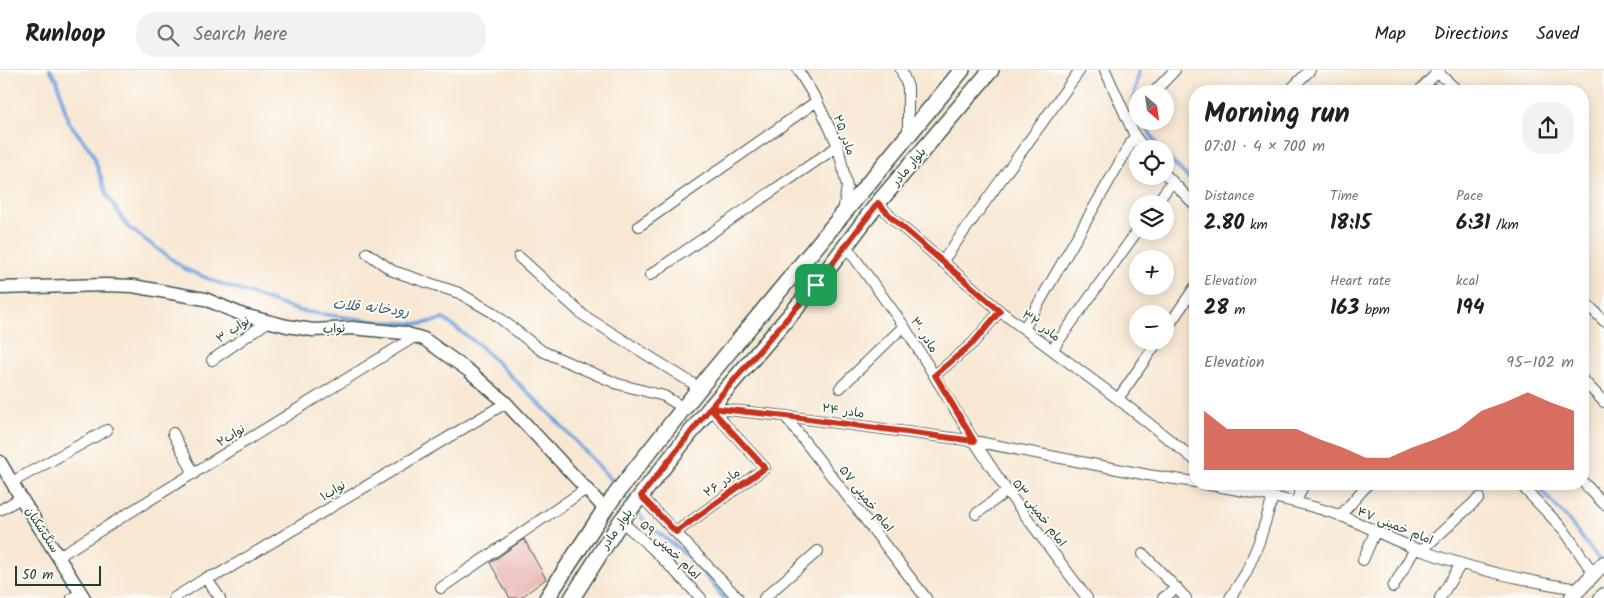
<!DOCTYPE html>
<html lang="en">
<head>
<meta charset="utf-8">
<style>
  :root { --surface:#fff; --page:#f2f2f2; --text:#202124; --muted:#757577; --line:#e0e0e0; --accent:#c8321e }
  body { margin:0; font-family:Kalam,"Playpen Sans Arabic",sans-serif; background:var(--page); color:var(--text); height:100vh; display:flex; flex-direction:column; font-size:19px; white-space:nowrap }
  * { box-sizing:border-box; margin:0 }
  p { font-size:16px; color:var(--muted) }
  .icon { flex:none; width:28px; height:28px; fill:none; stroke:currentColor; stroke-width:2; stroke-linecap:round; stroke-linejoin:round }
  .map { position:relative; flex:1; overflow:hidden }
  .sheet { position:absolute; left:1189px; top:15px; width:400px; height:405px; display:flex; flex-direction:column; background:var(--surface); border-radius:20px; box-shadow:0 2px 12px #0003 }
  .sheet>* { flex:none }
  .needle { width:32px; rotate:151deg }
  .fabs { position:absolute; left:1129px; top:15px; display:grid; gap:10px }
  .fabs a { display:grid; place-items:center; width:45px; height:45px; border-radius:50%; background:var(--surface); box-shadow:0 2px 12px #0003; font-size:25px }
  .scale { position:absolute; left:15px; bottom:12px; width:86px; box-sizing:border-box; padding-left:5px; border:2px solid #1f3d34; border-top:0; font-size:14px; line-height:18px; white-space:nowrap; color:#1f3d34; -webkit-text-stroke:4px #fdfcf7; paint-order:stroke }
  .pin { position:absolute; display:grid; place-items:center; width:42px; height:42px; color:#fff; margin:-21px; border-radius:10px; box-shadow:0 2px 8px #0006 }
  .round { display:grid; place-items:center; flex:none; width:52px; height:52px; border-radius:20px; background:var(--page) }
  .summary { display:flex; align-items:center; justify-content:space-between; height:85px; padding:0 15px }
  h1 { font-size:28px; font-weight:700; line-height:38px }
  .figures { display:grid; grid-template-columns:repeat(3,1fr); gap:8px; height:85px; padding:5px 15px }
  .figures div { display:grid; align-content:center }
  .figures b { font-size:21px; font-weight:700 }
  .figures small { font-size:14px; font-weight:400 }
  .figures p { font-size:14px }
  .chart { height:140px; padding:10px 15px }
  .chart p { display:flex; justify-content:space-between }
  .chart svg { width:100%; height:90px; margin-top:5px; fill:var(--accent); opacity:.7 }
  header { display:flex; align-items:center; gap:30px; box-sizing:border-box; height:70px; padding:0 25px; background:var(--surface); border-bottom:1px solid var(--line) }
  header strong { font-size:24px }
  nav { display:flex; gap:28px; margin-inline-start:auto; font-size:18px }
  .search { width:350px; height:45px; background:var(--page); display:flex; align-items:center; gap:12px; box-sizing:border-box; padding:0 18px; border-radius:20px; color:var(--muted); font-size:19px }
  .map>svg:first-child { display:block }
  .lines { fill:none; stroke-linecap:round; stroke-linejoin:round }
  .stream { stroke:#73a5de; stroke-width:4 }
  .building { fill:#e8b1af }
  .minor-casing { stroke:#40564c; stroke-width:12 }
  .tertiary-casing { stroke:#40564c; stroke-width:15 }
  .secondary-casing { stroke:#40564c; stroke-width:16 }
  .primary-casing { stroke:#40564c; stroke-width:18 }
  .minor { stroke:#fff; stroke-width:10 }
  .tertiary { stroke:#fff; stroke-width:12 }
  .secondary { stroke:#fff; stroke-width:14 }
  .primary { stroke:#fff; stroke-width:15 }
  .route-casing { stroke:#fff; stroke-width:10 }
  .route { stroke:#c8321e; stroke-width:6 }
  .labels { text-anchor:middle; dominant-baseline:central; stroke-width:4; stroke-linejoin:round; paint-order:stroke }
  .street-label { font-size:12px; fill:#1f3d34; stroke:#fdfcf7 }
  .water-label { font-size:14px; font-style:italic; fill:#3c6170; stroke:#fdfcf7 }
</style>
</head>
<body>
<header>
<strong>Runloop</strong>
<div class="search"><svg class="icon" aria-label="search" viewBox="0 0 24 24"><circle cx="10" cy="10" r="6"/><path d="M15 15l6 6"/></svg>Search here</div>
<nav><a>Map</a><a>Directions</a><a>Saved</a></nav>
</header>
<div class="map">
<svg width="1604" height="528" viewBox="0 0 1604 528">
  <rect width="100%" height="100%" fill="#fdfcf7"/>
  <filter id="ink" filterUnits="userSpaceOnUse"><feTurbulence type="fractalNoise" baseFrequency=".02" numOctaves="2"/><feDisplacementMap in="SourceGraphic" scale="10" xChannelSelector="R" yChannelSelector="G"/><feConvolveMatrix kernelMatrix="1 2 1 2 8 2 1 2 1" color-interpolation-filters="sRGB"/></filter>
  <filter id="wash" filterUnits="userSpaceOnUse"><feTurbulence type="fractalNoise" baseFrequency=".0096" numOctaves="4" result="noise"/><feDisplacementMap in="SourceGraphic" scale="20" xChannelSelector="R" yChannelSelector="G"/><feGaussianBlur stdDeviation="1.12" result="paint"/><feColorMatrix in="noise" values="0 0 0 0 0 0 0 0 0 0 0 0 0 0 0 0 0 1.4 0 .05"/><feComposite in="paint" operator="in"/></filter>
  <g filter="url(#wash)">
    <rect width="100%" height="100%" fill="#f8e7d3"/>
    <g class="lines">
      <path class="stream" d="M 50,0 L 57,10 L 68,51 L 92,82 L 108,127 L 128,157 L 185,199 L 216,212 L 300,241 L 379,252 L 421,254 L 444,249 L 480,276 L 554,348 L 617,416
        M 1138,41 L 1133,33 L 1139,0
        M 1143,51 L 1159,79
        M 1165,85 L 1195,114
        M 1535,414 L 1565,446 L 1601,492
        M 621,422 L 631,434
        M 635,439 L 647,454 L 691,488 L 724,528"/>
    </g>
    <g id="blocks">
      <path class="building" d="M 524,469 L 546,509 L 520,528 L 510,528 L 490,493 Z"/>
    </g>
  </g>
  <g filter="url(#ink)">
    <use href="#blocks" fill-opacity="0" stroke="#40564c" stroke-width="1"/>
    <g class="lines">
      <defs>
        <path id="minor" d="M 798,0 L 817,31 L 838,76 L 847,117 L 843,143
          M 901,0 L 908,17 L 908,65
          M 1105,0 L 1135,66 L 1145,79
          M 1435,0 L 1458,21
          M 1289,21 L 1310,0
          M 1419,21 L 1440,0
          M 1154,22 L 1175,0
          M 1165,104 L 1195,135
          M 878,133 L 894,150 L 1000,241 L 1118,329 L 1195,390
          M 1156,134 L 1172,112
          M 639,156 L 817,31
          M 846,176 L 904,256 L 974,371 L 1007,421 L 1087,528
          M 367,183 L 393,201 L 459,223 L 492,242 L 542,281 L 618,314 L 664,326 L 684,338
          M 519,187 L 583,245 L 700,318
          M 942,192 L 1080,0
          M 650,205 L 838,76
          M 1582,229 L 1604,251
          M 1024,259 L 1135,66
          M 1165,261 L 1195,217
          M 1052,280 L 1138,160
          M 212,290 L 269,251
          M 935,305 L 973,273 L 1000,241
          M 1582,309 L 1604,332
          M 840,318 L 904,256
          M 1118,329 L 1158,271
          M 710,338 L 785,346 L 974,371 L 1148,405 L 1195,412
          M 785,346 L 926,528
          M 173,363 L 194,404
          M 1582,411 L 1604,434
          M 12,412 L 107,360
          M 1204,414 C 1247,421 1291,429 1333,443 C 1363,453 1390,470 1420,480 C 1471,499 1525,511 1578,519
          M 1520,414 L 1564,460 L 1593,503
          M 641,426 L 738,528
          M 1296,432 L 1304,414
          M 0,440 L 21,428
          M 976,444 L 1007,421
          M 1340,446 L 1368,414
          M 621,451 L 653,479 L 701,528
          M 676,462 L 765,398 L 710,338
          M 1421,481 L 1479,428
          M 1143,484 L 1186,528
          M 59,486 L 416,266
          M 1363,490 L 1375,462
          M 206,508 L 220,528
          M 1393,517 L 1415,479
          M 441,518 L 586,419
          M 72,528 L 81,523
          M 174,528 L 206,508 L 219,504 L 506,333
          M 764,528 L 818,481
          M 1163,528 L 1177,518
          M 1230,528 L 1246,503 L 1259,472 L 1273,427
          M 1440,528 L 1461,494"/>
        <path id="tertiary" d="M 0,218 L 105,215 L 133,216 L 205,229 L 243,245 L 287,256 L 313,260 L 352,258 L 404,263 L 424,269 L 469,301 L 506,333 L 605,439
          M 0,392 L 21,428 L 84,528"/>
        <path id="secondary" d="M 1571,528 L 1604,493
          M 1601,528 L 1604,525"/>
        <path id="primary" d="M 547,528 L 605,439 L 622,416 L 709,306 L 962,0
          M 572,528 L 621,451 L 710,338 L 816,215 L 878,133 L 991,0"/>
      </defs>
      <use href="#minor" class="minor-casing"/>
      <use href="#tertiary" class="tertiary-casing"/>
      <use href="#secondary" class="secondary-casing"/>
      <use href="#primary" class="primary-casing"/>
      <use href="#minor" class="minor"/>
      <use href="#tertiary" class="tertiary"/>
      <use href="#secondary" class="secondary"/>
      <use href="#primary" class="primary"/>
    </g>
  </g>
  <g class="lines" filter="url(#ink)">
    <defs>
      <path id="route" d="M 816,215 L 710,338 L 641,426 L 676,462 L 765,398 L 710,338 L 786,346 L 974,371 L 935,305 L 973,273 L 1000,241 L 894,150 L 878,133 L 816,215"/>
    </defs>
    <use href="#route" class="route-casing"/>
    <use href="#route" class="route"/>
  </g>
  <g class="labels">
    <g class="street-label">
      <text transform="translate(844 65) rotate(70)">مادر ۲۵</text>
      <text transform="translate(909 97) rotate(-50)">بلوار مادر</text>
      <text transform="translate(1041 256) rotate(36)">مادر ۳۲</text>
      <text transform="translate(334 259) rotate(-3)">نواب</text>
      <text transform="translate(233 260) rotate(-34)">نواب ۳</text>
      <text transform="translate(924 265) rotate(57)">مادر ۳۰</text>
      <text transform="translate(843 341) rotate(8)">مادر ۲۴</text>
      <text transform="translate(231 366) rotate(-32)">نواب۲</text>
      <text transform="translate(722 413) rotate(-35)">مادر ۲۶</text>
      <text transform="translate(333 421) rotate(-31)">نواب۱</text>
      <text transform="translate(866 429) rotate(52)">امام خمینی ۵۷</text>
      <text transform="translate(1039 443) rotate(53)">امام خمینی ۵۳</text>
      <text transform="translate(1395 456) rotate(22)">امام خمینی ۴۷</text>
      <text transform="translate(617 459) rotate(-55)">بلوار مادر</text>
      <text transform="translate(42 460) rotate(57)">سنگ‌شکنان</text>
      <text transform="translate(670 480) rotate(44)">امام خمینی ۵۹</text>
    </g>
    <g class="water-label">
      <text transform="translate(371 238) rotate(6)">رودخانه قلات</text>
    </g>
  </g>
</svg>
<div class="fabs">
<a><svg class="needle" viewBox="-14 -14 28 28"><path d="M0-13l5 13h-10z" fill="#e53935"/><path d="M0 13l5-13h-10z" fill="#757577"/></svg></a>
<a><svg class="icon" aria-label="locate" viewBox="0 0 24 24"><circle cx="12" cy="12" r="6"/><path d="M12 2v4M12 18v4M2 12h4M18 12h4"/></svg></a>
<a><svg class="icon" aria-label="layers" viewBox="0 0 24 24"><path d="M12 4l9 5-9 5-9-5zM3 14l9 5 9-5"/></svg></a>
<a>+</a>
<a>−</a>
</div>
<div class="scale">50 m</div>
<div class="pin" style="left:816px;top:215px;background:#1e9e55"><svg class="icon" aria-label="arrive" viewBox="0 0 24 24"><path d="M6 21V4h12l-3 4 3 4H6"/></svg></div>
<section class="sheet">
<div class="summary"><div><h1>Morning run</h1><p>07:01 · 4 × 700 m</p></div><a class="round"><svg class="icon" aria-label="share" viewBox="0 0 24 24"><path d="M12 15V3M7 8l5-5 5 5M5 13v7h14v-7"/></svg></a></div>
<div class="figures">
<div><p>Distance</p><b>2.80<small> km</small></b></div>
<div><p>Time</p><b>18:15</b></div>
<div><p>Pace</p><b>6:31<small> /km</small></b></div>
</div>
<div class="figures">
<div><p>Elevation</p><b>28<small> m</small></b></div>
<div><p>Heart rate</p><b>163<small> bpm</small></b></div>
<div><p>kcal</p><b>194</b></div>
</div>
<div class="chart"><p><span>Elevation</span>95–102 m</p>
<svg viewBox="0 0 160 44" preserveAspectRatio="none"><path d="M0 44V15L10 24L20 24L30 24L40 24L50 29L60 33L70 38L80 38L90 33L100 29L110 24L120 15L130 11L140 6L150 11L160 15V44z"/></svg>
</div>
</section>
</div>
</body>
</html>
